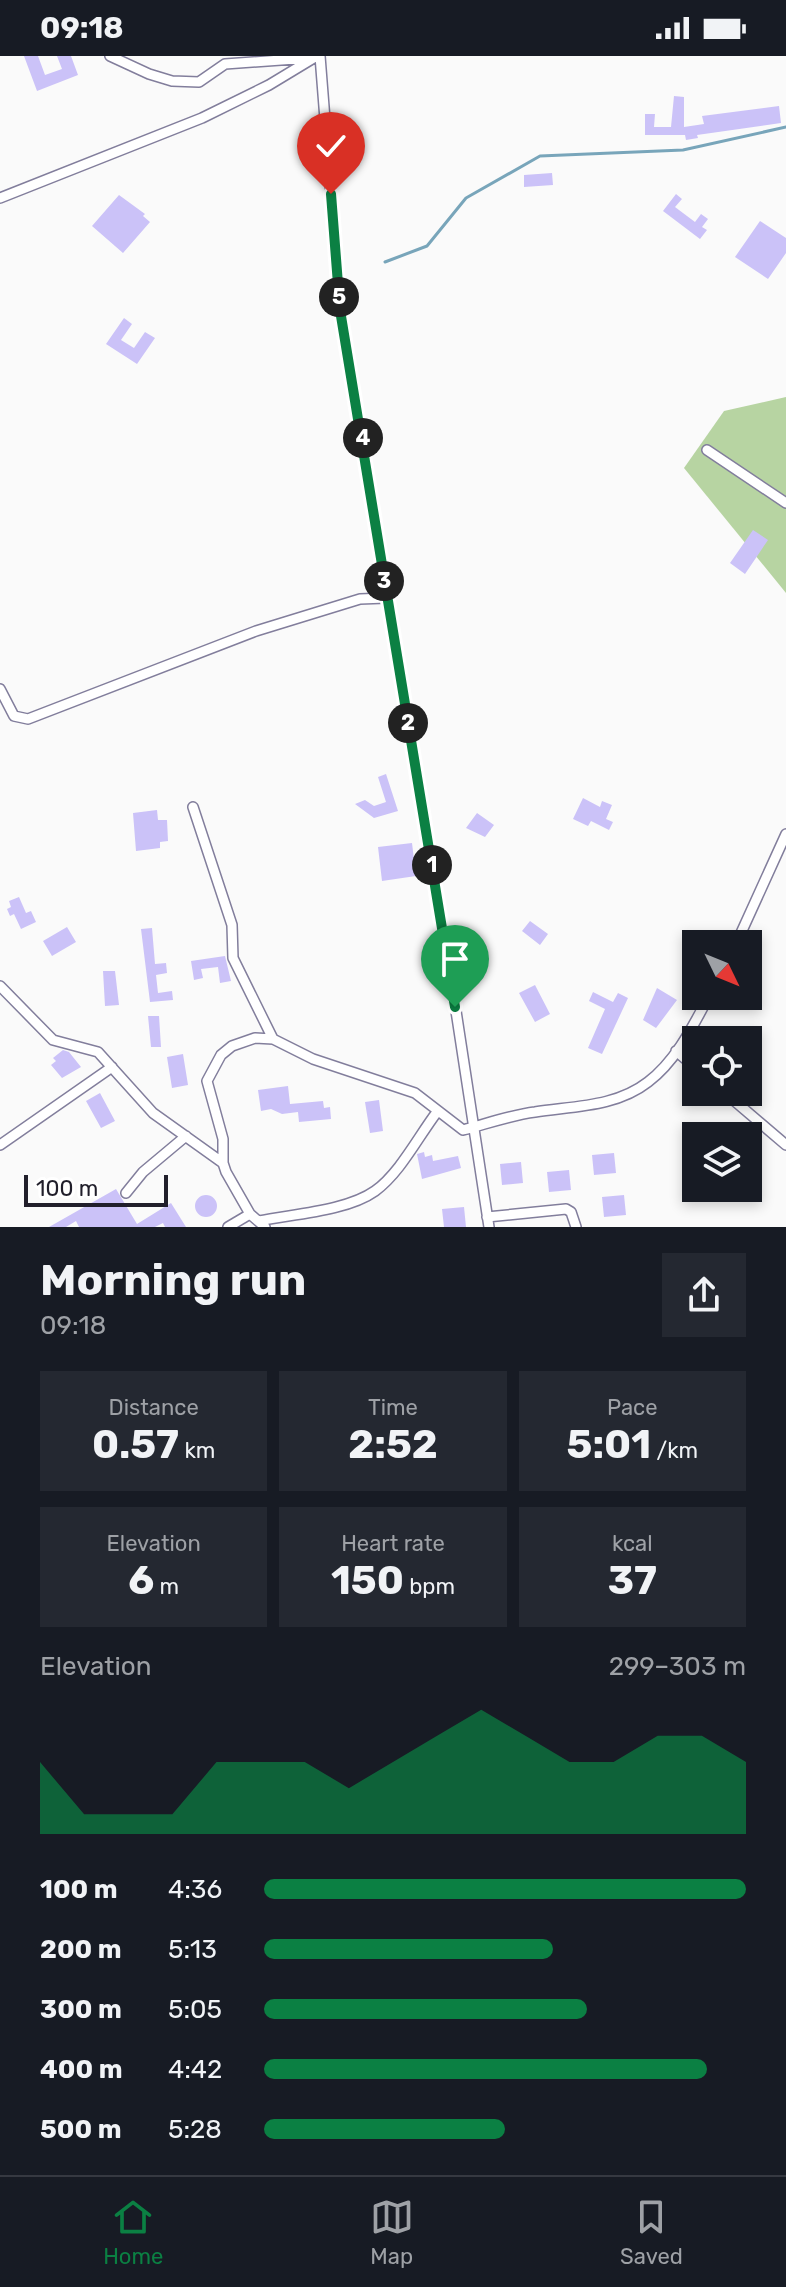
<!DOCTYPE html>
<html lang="en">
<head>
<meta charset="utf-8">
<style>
  :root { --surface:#171b24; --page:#242831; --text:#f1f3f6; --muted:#9ea1a6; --line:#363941; --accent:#0b8043 }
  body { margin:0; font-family:Rubik,sans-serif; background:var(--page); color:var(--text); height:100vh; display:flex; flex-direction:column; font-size:30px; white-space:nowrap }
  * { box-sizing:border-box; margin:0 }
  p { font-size:26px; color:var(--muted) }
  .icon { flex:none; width:44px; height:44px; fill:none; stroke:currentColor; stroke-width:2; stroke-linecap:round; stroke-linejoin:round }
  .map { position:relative; height:1171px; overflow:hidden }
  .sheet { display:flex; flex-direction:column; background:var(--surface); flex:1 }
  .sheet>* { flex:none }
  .needle { width:52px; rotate:133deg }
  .controls { position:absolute; left:682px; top:874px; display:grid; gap:16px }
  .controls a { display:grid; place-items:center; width:80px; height:80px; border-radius:0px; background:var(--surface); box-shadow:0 4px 12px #0003; font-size:40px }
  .scale { position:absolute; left:24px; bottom:20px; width:144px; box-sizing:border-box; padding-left:8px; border:4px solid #211f2b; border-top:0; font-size:22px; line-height:28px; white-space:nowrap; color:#211f2b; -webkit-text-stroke:6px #fff; paint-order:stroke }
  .pin { position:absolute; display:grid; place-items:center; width:68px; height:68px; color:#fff; margin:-82px -34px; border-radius:50% 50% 50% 0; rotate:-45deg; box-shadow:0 0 8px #0007 }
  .pin .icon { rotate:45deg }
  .km { position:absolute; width:40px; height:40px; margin:-20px; border-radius:50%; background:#222; color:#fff; font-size:22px; line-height:40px; text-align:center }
  .round { display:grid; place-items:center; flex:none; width:84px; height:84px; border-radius:0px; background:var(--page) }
  .head { display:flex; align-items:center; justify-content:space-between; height:136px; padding:0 40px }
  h1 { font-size:44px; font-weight:700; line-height:60px }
  .stats { display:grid; grid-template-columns:repeat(3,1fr); gap:12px; height:136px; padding:8px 40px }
  .stats div { display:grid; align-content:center; border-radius:0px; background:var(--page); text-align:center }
  .stats b { font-size:40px; font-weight:700 }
  .stats small { font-size:22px; font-weight:400 }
  .stats p { font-size:22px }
  .chart { height:224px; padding:16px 40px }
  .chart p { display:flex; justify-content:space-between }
  .chart svg { width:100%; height:144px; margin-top:8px; fill:var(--accent); opacity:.7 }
  ul { padding:0 40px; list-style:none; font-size:26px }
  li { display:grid; grid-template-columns:128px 96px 1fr; align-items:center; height:60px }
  li i { height:20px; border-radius:10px; background:var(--accent) }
  .status { display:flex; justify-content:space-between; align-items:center; height:56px; padding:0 40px; background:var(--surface); direction:ltr }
  .status svg { height:22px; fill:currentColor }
  .tabs { display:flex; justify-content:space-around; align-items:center; height:112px; border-top:2px solid var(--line); background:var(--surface); font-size:22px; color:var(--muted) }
  .tabs a { display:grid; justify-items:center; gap:4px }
  .tabs .on { color:var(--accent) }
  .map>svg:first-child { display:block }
  .green { fill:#b7d4a2 }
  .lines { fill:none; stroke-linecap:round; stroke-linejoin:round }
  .stream { stroke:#78a5ba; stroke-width:3 }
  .building { fill:#cbc2f8 }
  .street-casing { stroke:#827e9c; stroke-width:12 }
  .street { stroke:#fff; stroke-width:9 }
  .route-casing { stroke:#fff; stroke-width:16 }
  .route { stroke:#0b8043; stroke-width:10 }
</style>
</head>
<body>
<div class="status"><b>09:18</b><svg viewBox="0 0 49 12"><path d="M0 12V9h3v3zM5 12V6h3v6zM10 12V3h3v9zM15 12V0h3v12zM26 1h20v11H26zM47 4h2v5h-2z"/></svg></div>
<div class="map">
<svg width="786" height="1171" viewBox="0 0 786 1171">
  <rect width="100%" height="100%" fill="#fafafa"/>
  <path class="green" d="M 786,341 L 786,537 L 684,412 L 724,355 Z"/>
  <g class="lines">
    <path class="stream" d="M 385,206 L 427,190 L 466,142 L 540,100 L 683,94 L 786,71"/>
  </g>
  <path class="building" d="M 24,0 L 38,0 L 45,19 L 62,13 L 57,0 L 71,0 L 78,19 L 37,35 Z
    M 674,40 L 684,41 L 684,71 L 704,68 L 702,60 L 779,50 L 781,67 L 697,79 L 698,82 L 686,84 L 685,79 L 645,79 L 645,58 L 655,58 L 654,71 L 671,71 Z
    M 552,117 L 553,129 L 524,131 L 524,119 Z
    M 676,138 L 682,143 L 675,151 L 695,166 L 701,158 L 708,163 L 702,171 L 707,174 L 700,183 L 663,155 Z
    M 119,139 L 145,158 L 143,160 L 150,166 L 123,197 L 92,170 Z
    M 760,165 L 786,182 L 786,197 L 768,223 L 735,201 Z
    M 124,262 L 132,268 L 121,284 L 134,292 L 145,276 L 155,282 L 137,308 L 106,288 Z
    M 753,474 L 768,484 L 745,518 L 730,507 Z
    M 386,718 L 398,755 L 374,762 L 355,748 L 365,744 L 374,750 L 386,746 L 378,721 Z
    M 583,742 L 600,751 L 602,745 L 612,749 L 606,763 L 613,766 L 609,774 L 591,765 L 588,770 L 573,763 Z
    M 157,754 L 158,764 L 167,764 L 168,785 L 160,786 L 160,792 L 136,795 L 133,757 Z
    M 477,757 L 494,769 L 485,781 L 466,772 Z
    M 412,787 L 416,820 L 382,825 L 378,791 Z
    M 19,841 L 26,857 L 31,855 L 36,866 L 21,873 L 14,858 L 10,860 L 7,853 L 11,851 L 9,845 Z
    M 530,865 L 548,878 L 540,889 L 522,875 Z
    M 67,871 L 76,886 L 52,900 L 43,885 Z
    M 152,872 L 155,908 L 166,907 L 167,917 L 156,919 L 158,937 L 172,935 L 173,944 L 150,946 L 141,873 Z
    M 225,900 L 231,925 L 220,927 L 218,911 L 201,913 L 203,922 L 194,924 L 191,905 Z
    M 103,915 L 115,915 L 119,949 L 105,950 Z
    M 535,929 L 550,958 L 535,966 L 519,937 Z
    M 657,932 L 677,944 L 656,972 L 643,964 Z
    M 593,936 L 613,946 L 618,937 L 628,942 L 602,998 L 588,992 L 605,953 L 589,945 Z
    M 148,960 L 159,960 L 161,991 L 151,991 Z
    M 63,994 L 69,996 L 81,1011 L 62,1022 L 51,1009 L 56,1005 L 53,1002 Z
    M 183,998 L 188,1029 L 172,1032 L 167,1001 Z
    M 288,1030 L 290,1048 L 323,1045 L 324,1052 L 330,1051 L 331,1063 L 299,1066 L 298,1056 L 282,1058 L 271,1053 L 261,1055 L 258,1034 Z
    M 100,1037 L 115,1065 L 101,1072 L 86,1045 Z
    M 379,1044 L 383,1075 L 370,1077 L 365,1046 Z
    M 424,1096 L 425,1101 L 432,1099 L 433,1105 L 458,1100 L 461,1112 L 422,1123 L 417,1098 Z
    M 614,1097 L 616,1117 L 594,1119 L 592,1099 Z
    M 521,1106 L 523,1127 L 502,1129 L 500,1108 Z
    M 569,1114 L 571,1134 L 549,1136 L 547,1116 Z
    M 116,1133 L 137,1168 L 171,1147 L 186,1171 L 165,1171 L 163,1167 L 155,1171 L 79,1171 L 76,1165 L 66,1171 L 49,1171 Z
    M195 1150a11 11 0 1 1 22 0a11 11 0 1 1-22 0Z
    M 624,1139 L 626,1159 L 604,1161 L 602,1141 Z
    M 464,1151 L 466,1171 L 444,1171 L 442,1153 Z"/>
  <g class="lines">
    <defs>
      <path id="street" d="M 110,0 L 149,18 L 172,25 L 199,26 L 225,8 L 309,2
        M 320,0 L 340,254 L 445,883 L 489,1171
        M 0,142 L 202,62 L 269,29 L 317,0
        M 707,394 L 786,447
        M 0,633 L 14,660 L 28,663 L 256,575 L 360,543 L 386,542
        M 193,751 L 232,869 L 233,902 L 273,983
        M 736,888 L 786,778
        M 0,930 L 53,984 L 98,996 L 153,1057 L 223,1107
        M 676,995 L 696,1012
        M 724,1036 L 786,1089
        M 0,1089 L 112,1011
        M 126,1137 L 143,1116 L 186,1080
        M 487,1161 L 566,1153 L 571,1156 L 576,1171
        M 259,1165 C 293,1158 347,1155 375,1135 C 400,1117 418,1081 437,1056
        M 228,1171 L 250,1158
        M 265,1171 L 250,1158 L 226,1116 L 223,1107 L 223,1083 L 207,1025 L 221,999 L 232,990 L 255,982 L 273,983 L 313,1003 L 415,1037 L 463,1074 C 486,1068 511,1059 535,1056 C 574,1050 616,1051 648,1026 C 676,1005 693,970 709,940"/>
    </defs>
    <use href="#street" class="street-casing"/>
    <use href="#street" class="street"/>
  </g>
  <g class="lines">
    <defs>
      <path id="route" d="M 331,138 L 340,254 L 455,951"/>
    </defs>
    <use href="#route" class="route-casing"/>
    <use href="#route" class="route"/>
  </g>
</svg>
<div class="controls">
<a><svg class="needle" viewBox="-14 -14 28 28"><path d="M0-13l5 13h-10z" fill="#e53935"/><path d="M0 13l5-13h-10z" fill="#9ea1a6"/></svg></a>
<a><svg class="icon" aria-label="locate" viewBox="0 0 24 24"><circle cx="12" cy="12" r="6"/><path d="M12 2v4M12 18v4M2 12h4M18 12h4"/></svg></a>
<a><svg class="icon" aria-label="layers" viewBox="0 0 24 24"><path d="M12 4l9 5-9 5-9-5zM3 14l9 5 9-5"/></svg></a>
</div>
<div class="scale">100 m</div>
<div class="pin" style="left:455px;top:951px;background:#1e9e55"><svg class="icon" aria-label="arrive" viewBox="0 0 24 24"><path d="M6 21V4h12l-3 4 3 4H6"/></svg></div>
<div class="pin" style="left:331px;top:138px;background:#d93025"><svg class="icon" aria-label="check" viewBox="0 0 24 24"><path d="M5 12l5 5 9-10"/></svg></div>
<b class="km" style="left:432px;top:809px">1</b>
<b class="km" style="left:408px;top:667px">2</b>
<b class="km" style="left:384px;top:525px">3</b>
<b class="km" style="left:363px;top:382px">4</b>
<b class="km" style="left:339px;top:241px">5</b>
</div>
<section class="sheet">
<div class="head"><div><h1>Morning run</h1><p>09:18</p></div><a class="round"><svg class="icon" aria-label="share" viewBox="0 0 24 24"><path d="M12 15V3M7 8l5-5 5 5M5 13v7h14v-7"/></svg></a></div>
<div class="stats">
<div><p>Distance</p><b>0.57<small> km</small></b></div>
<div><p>Time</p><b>2:52</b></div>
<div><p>Pace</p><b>5:01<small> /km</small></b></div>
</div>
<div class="stats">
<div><p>Elevation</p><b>6<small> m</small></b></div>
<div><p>Heart rate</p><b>150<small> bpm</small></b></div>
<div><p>kcal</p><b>37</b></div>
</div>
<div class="chart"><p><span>Elevation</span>299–303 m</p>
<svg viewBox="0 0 160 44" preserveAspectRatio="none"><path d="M0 44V22L10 38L20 38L30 38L40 22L50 22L60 22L70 30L80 22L90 14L100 6L110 14L120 22L130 22L140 14L150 14L160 22V44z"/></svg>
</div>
<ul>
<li><b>100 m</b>4:36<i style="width:100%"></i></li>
<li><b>200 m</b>5:13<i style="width:60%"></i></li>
<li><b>300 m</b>5:05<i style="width:67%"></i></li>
<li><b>400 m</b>4:42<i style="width:92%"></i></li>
<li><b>500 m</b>5:28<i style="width:50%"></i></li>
</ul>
</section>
<nav class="tabs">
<a class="on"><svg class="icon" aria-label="home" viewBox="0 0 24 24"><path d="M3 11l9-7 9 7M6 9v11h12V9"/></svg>Home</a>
<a><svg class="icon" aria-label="map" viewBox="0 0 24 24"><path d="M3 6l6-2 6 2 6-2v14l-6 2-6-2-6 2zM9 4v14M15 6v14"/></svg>Map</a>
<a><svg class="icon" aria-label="saved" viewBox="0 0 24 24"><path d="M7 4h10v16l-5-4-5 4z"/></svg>Saved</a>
</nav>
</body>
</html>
